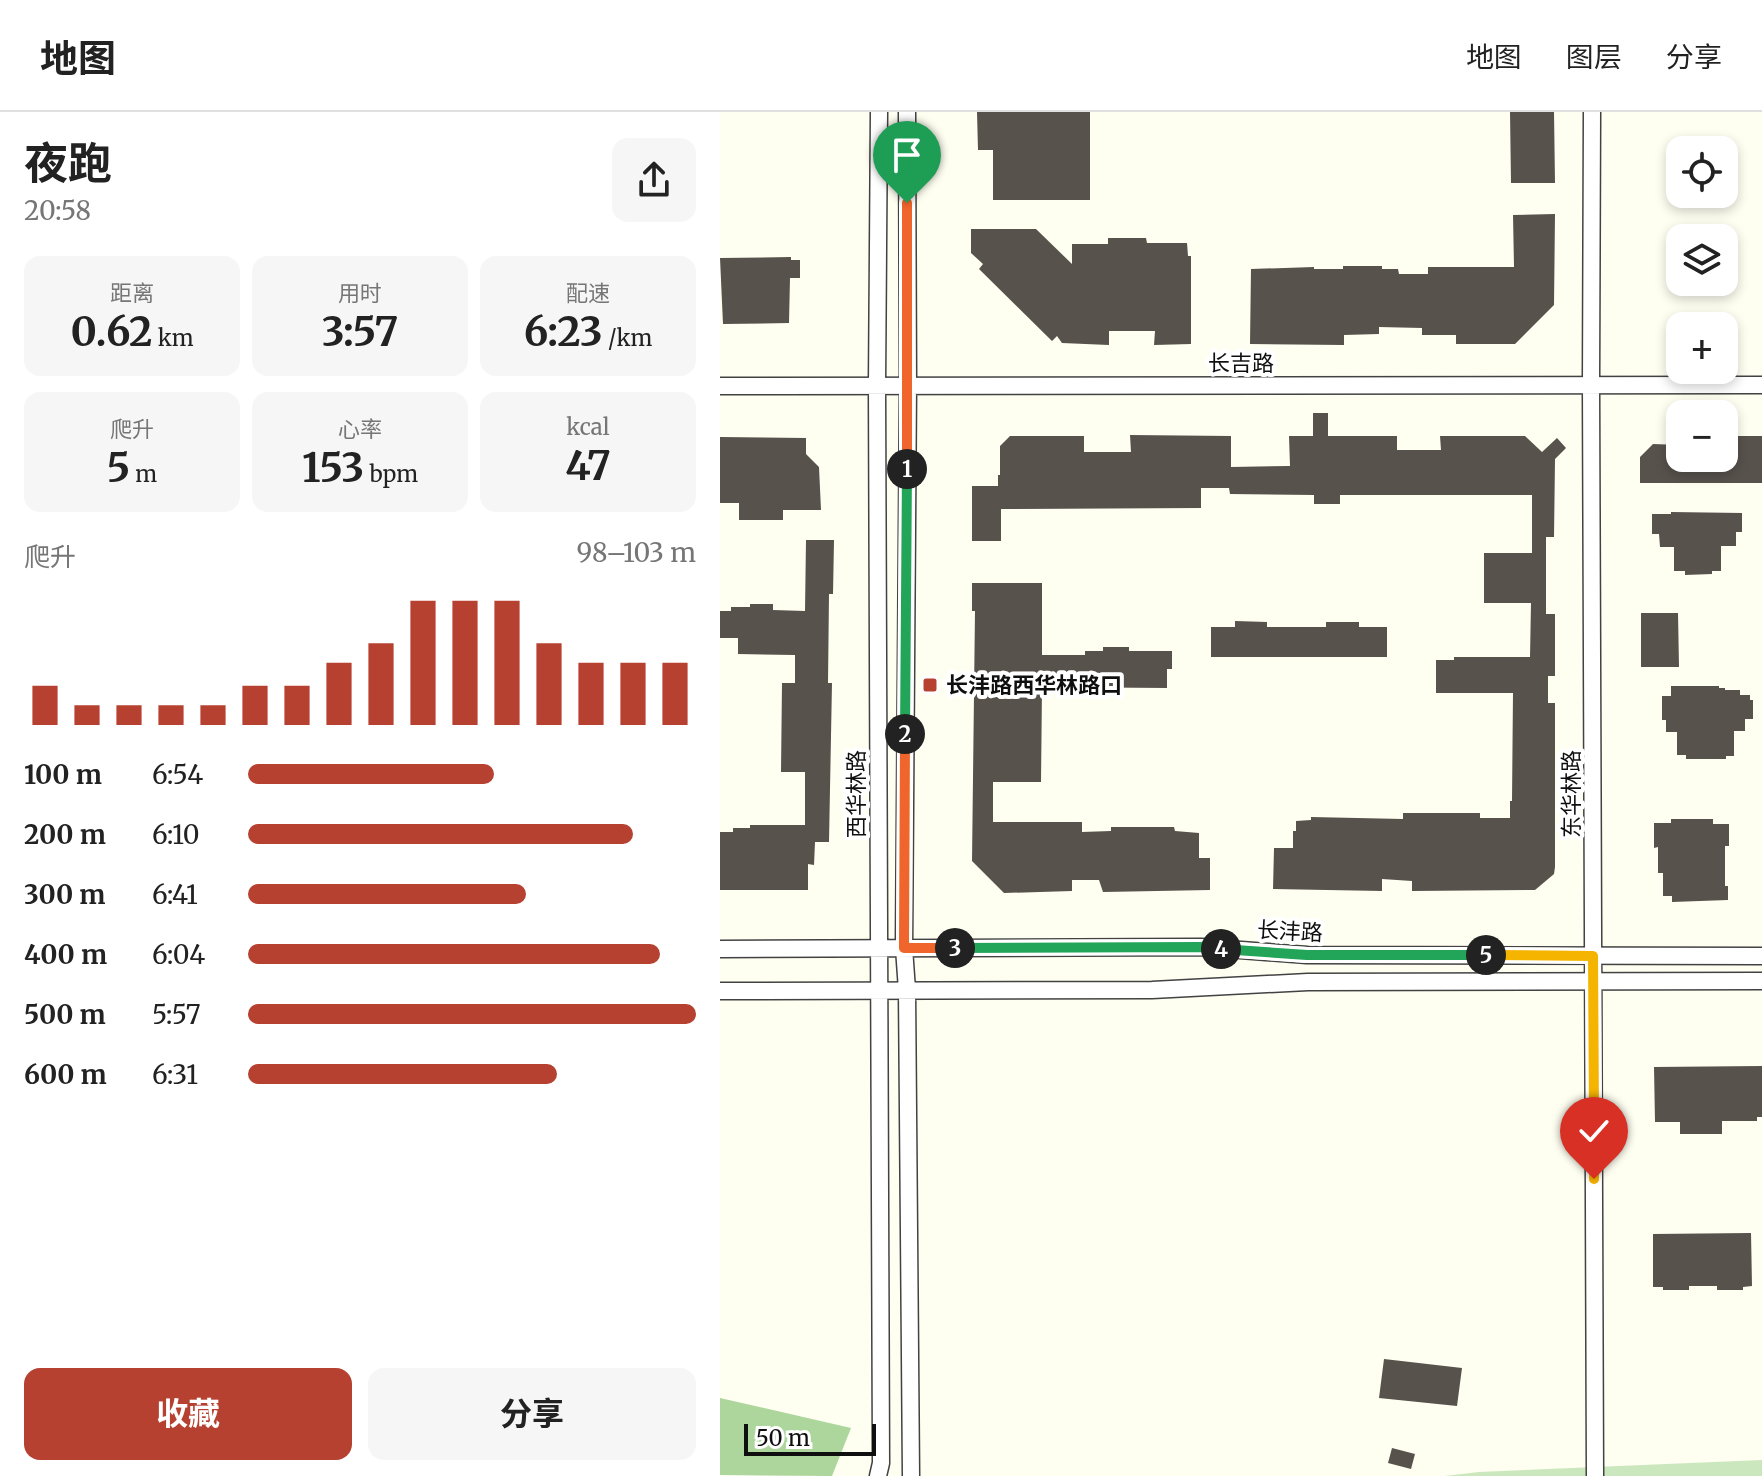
<!DOCTYPE html>
<html lang="zh">
<head>
<meta charset="utf-8">
<style>
  :root { --surface:#fff; --page:#f6f6f6; --text:#222; --muted:#767676; --line:#e0e0e0; --accent:#b64130 }
  body { margin:0; font-family:Merriweather,"Noto Sans SC",serif; background:var(--page); color:var(--text); height:100vh; display:flex; flex-direction:column; font-size:30px; white-space:nowrap }
  * { box-sizing:border-box; margin:0 }
  p { font-size:26px; color:var(--muted) }
  .icon { flex:none; width:44px; height:44px; fill:none; stroke:currentColor; stroke-width:2; stroke-linecap:round; stroke-linejoin:round }
  .map { position:relative; flex:1; overflow:hidden }
  .sheet { display:flex; flex-direction:column; background:var(--surface); width:720px }
  .sheet>* { flex:none }
  .tools { position:absolute; left:946px; top:24px; display:grid; gap:16px }
  .tools a { display:grid; place-items:center; width:72px; height:72px; border-radius:16px; background:var(--surface); box-shadow:0 4px 12px #0003; font-size:40px }
  .scale { position:absolute; left:24px; bottom:20px; width:132px; box-sizing:border-box; padding-left:8px; border:4px solid #0f0f0f; border-top:0; font-size:22px; line-height:28px; white-space:nowrap; color:#0f0f0f; -webkit-text-stroke:6px #fff; paint-order:stroke }
  .pin { position:absolute; display:grid; place-items:center; width:68px; height:68px; color:#fff; margin:-82px -34px; border-radius:50% 50% 50% 0; rotate:-45deg; box-shadow:0 0 8px #0007 }
  .pin .icon { rotate:45deg }
  .km { position:absolute; width:40px; height:40px; margin:-20px; border-radius:50%; background:#222; color:#fff; font-size:22px; line-height:40px; text-align:center }
  .round { display:grid; place-items:center; flex:none; width:84px; height:84px; border-radius:16px; background:var(--page) }
  .headline { display:flex; align-items:center; justify-content:space-between; height:136px; padding:0 24px }
  h1 { font-size:44px; font-weight:700; line-height:60px }
  .metrics { display:grid; grid-template-columns:repeat(3,1fr); gap:12px; height:136px; padding:8px 24px }
  .metrics div { display:grid; align-content:center; border-radius:16px; background:var(--page); text-align:center }
  .metrics b { font-size:40px; font-weight:700 }
  .metrics small { font-size:22px; font-weight:400 }
  .metrics p { font-size:22px }
  .chart { height:224px; padding:16px 24px }
  .chart p { display:flex; justify-content:space-between }
  .chart svg { width:100%; height:144px; margin-top:8px; stroke:var(--accent); stroke-width:6 }
  .action { display:flex; gap:16px; margin-top:auto; padding:16px 24px }
  .action a { flex:1; height:92px; border-radius:16px; background:var(--accent); color:#fff; font-size:32px; font-weight:700; line-height:92px; text-align:center }
  .action a+a { background:var(--page); color:var(--text) }
  ul { padding:0 24px; list-style:none; font-size:26px }
  li { display:grid; grid-template-columns:128px 96px 1fr; align-items:center; height:60px }
  li i { height:20px; border-radius:10px; background:var(--accent) }
  header { display:flex; align-items:center; gap:48px; box-sizing:border-box; height:112px; padding:0 40px; background:var(--surface); border-bottom:2px solid var(--line) }
  header strong { font-size:38px }
  nav { display:flex; gap:44px; margin-inline-start:auto; font-size:28px }
  main { display:flex; flex:1; min-height:0 }
  .map>svg:first-child { display:block }
  .green { fill:#cbe7bd }
  .forest { fill:#add69d }
  .building { fill:#57524c }
  .lines { fill:none; stroke-linecap:round; stroke-linejoin:round }
  .tertiary-casing { stroke:#424242; stroke-width:19 }
  .tertiary { stroke:#fff; stroke-width:16 }
  .split-1-casing { stroke:#fff; stroke-width:16 }
  .split-2-casing { stroke:#fff; stroke-width:16 }
  .split-3-casing { stroke:#fff; stroke-width:16 }
  .split-4-casing { stroke:#fff; stroke-width:16 }
  .split-5-casing { stroke:#fff; stroke-width:16 }
  .split-6-casing { stroke:#fff; stroke-width:16 }
  .split-7-casing { stroke:#fff; stroke-width:16 }
  .split-1 { stroke:#f0652b; stroke-width:10 }
  .split-2 { stroke:#22a559; stroke-width:10 }
  .split-3 { stroke:#f0652b; stroke-width:10 }
  .split-4 { stroke:#22a559; stroke-width:10 }
  .split-5 { stroke:#22a559; stroke-width:10 }
  .split-6 { stroke:#f5b400; stroke-width:10 }
  .split-7 { stroke:#f5b400; stroke-width:10 }
  .poi-dot { fill:#b64130; stroke:#fff; stroke-width:3 }
  .labels { text-anchor:middle; dominant-baseline:central; stroke-width:8; stroke-linejoin:round; paint-order:stroke }
  .street-label { font-size:22px; fill:#0f0f0f; stroke:#fff }
  .poi-label { font-size:22px; font-weight:bold; fill:#0f0f0f; stroke:#fff; text-anchor:start }
</style>
</head>
<body>
<header>
<strong>地图</strong>
<nav><a>地图</a><a>图层</a><a>分享</a></nav>
</header>
<main>
<section class="sheet">
<div class="headline"><div><h1>夜跑</h1><p>20:58</p></div><a class="round"><svg class="icon" aria-label="share" viewBox="0 0 24 24"><path d="M12 15V3M7 8l5-5 5 5M5 13v7h14v-7"/></svg></a></div>
<div class="metrics">
<div><p>距离</p><b>0.62<small> km</small></b></div>
<div><p>用时</p><b>3:57</b></div>
<div><p>配速</p><b>6:23<small> /km</small></b></div>
</div>
<div class="metrics">
<div><p>爬升</p><b>5<small> m</small></b></div>
<div><p>心率</p><b>153<small> bpm</small></b></div>
<div><p>kcal</p><b>47</b></div>
</div>
<div class="chart"><p><span>爬升</span>98–103 m</p>
<svg viewBox="0 0 160 44" preserveAspectRatio="none"><path d="M5 44V32M15 44V38M25 44V38M35 44V38M45 44V38M55 44V32M65 44V32M75 44V25M85 44V19M95 44V6M105 44V6M115 44V6M125 44V19M135 44V25M145 44V25M155 44V25"/></svg>
</div>
<ul>
<li><b>100 m</b>6:54<i style="width:55%"></i></li>
<li><b>200 m</b>6:10<i style="width:86%"></i></li>
<li><b>300 m</b>6:41<i style="width:62%"></i></li>
<li><b>400 m</b>6:04<i style="width:92%"></i></li>
<li><b>500 m</b>5:57<i style="width:100%"></i></li>
<li><b>600 m</b>6:31<i style="width:69%"></i></li>
</ul>
<div class="action"><a>收藏</a><a>分享</a></div>
</section>
<div class="map">
<svg width="1042" height="1364" viewBox="0 0 1042 1364">
  <rect width="100%" height="100%" fill="#fefef1"/>
  <path class="green" d="M 1042,1348 L 1042,1364 L 725,1364 L 759,1360 Z"/>
  <path class="forest" d="M 0,1286 L 131,1316 L 112,1364 L 0,1363 Z"/>
  <path class="building" d="M 257,0 L 370,0 L 370,88 L 273,88 L 273,38 L 258,38 Z
    M 790,0 L 834,0 L 835,71 L 791,71 Z
    M 835,102 L 834,193 L 795,232 L 736,232 L 736,223 L 702,223 L 702,216 L 659,215 L 659,222 L 624,223 L 624,233 L 530,232 L 531,157 L 594,155 L 594,157 L 623,157 L 623,154 L 662,154 L 662,157 L 678,157 L 679,162 L 708,162 L 708,155 L 794,155 L 793,103 Z
    M 251,117 L 316,117 L 352,152 L 352,132 L 388,132 L 388,126 L 426,126 L 427,131 L 467,131 L 468,144 L 471,144 L 471,232 L 434,233 L 435,219 L 389,219 L 389,233 L 342,231 L 337,224 L 332,229 L 259,157 L 263,152 L 251,141 Z
    M 71,145 L 71,148 L 80,148 L 80,166 L 70,166 L 69,211 L 3,212 L 0,146 Z
    M 593,301 L 608,301 L 608,324 L 677,324 L 677,338 L 721,338 L 720,324 L 805,324 L 822,340 L 837,326 L 846,336 L 835,347 L 834,425 L 826,425 L 826,502 L 835,502 L 835,564 L 828,564 L 828,591 L 835,591 L 835,755 L 834,762 L 815,778 L 692,779 L 692,769 L 662,767 L 662,779 L 553,777 L 554,736 L 573,736 L 573,719 L 576,719 L 576,709 L 591,708 L 591,705 L 683,707 L 683,701 L 760,701 L 760,706 L 790,706 L 790,689 L 792,689 L 793,581 L 716,581 L 716,548 L 734,548 L 734,545 L 810,545 L 811,491 L 764,491 L 764,441 L 812,441 L 812,383 L 620,383 L 620,392 L 594,392 L 594,383 L 510,382 L 509,376 L 481,376 L 481,396 L 281,397 L 281,429 L 252,429 L 252,374 L 278,374 L 278,363 L 280,363 L 280,334 L 290,324 L 364,324 L 364,340 L 411,340 L 410,323 L 511,324 L 511,355 L 570,354 L 569,324 L 593,324 Z
    M 1004,324 L 1042,324 L 1042,371 L 920,371 L 920,345 L 933,332 L 960,333 L 960,346 L 1004,346 Z
    M 0,325 L 86,326 L 86,342 L 99,355 L 101,398 L 63,398 L 63,408 L 19,408 L 19,391 L 0,391 Z
    M 951,400 L 1022,401 L 1022,420 L 1016,420 L 1016,434 L 1001,434 L 1001,459 L 992,459 L 992,462 L 965,463 L 965,459 L 954,459 L 954,435 L 940,435 L 939,422 L 932,422 L 932,402 L 951,402 Z
    M 86,428 L 114,428 L 113,482 L 109,482 L 108,571 L 112,571 L 109,730 L 95,730 L 94,753 L 88,752 L 88,778 L 0,778 L 0,720 L 13,720 L 13,716 L 30,716 L 30,713 L 85,713 L 85,660 L 61,660 L 62,571 L 75,571 L 75,543 L 18,542 L 18,526 L 0,526 L 0,499 L 11,499 L 11,495 L 30,495 L 30,492 L 53,492 L 53,498 L 85,499 Z
    M 252,471 L 322,471 L 322,543 L 365,543 L 365,539 L 383,539 L 383,535 L 409,535 L 409,539 L 452,539 L 452,557 L 447,557 L 447,576 L 322,575 L 321,670 L 273,670 L 273,710 L 362,710 L 362,720 L 391,719 L 391,715 L 454,715 L 455,719 L 479,721 L 479,746 L 490,746 L 490,778 L 383,780 L 379,768 L 352,768 L 352,779 L 284,781 L 252,749 L 255,499 L 252,499 Z
    M 921,501 L 958,501 L 959,555 L 921,555 Z
    M 515,509 L 547,510 L 547,515 L 606,515 L 606,510 L 639,510 L 639,515 L 667,515 L 667,545 L 491,545 L 491,515 L 515,515 Z
    M 951,574 L 999,574 L 999,576 L 1005,576 L 1005,578 L 1020,578 L 1020,583 L 1030,583 L 1030,588 L 1033,588 L 1033,607 L 1025,607 L 1025,619 L 1014,619 L 1014,644 L 1006,644 L 1006,647 L 966,647 L 966,643 L 957,643 L 957,620 L 946,620 L 946,608 L 942,608 L 942,584 L 951,584 Z
    M 951,707 L 993,707 L 993,712 L 1009,712 L 1009,734 L 1005,734 L 1005,774 L 1008,774 L 1008,788 L 952,790 L 952,784 L 943,784 L 943,761 L 938,761 L 938,735 L 934,736 L 934,711 L 951,711 Z
    M 1042,954 L 1042,1005 L 1037,1005 L 1037,1009 L 1002,1009 L 1002,1022 L 960,1022 L 960,1010 L 935,1010 L 934,955 Z
    M 1031,1121 L 1032,1174 L 1023,1175 L 1023,1178 L 997,1178 L 997,1174 L 969,1174 L 969,1178 L 943,1178 L 943,1175 L 933,1175 L 933,1122 Z
    M 664,1247 L 742,1256 L 737,1294 L 659,1286 Z
    M 672,1336 L 695,1342 L 691,1357 L 668,1351 Z"/>
  <g class="lines">
    <defs>
      <path id="tertiary" d="M 187,0 L 188,273 L 184,836 L 187,878 L 191,1364
        M 872,0 L 871,273 L 875,1364
        M 0,274 L 1042,273
        M 0,837 L 481,835 L 587,843 L 1042,844
        M 0,879 L 432,878 L 588,870 L 1042,869
        M 158,1364 L 161,1351 L 157,274 L 159,0"/>
    </defs>
    <use href="#tertiary" class="tertiary-casing"/>
    <use href="#tertiary" class="tertiary"/>
  </g>
  <g class="lines">
    <defs>
      <path id="split-1" d="M 187,357 L 187,91"/>
      <path id="split-2" d="M 185,622 L 187,357"/>
      <path id="split-3" d="M 185,622 L 184,836 L 235,836"/>
      <path id="split-4" d="M 235,836 L 481,835 L 501,837"/>
      <path id="split-5" d="M 501,837 L 587,843 L 766,843"/>
      <path id="split-6" d="M 766,843 L 873,844 L 874,1002"/>
      <path id="split-7" d="M 874,1002 L 874,1067"/>
    </defs>
    <use href="#split-1" class="split-1-casing"/>
    <use href="#split-2" class="split-2-casing"/>
    <use href="#split-3" class="split-3-casing"/>
    <use href="#split-4" class="split-4-casing"/>
    <use href="#split-5" class="split-5-casing"/>
    <use href="#split-6" class="split-6-casing"/>
    <use href="#split-7" class="split-7-casing"/>
    <use href="#split-1" class="split-1"/>
    <use href="#split-2" class="split-2"/>
    <use href="#split-3" class="split-3"/>
    <use href="#split-4" class="split-4"/>
    <use href="#split-5" class="split-5"/>
    <use href="#split-6" class="split-6"/>
    <use href="#split-7" class="split-7"/>
  </g>
  <rect class="poi-dot" x="202" y="565" width="16" height="16" rx="4"/>
  <g class="labels">
    <g class="street-label">
      <text x="521" y="251">长吉路</text>
      <text transform="translate(136 682) rotate(-90)">西华林路</text>
      <text transform="translate(851 682) rotate(-90)">东华林路</text>
      <text transform="translate(570 819) rotate(3)">长沣路</text>
    </g>
    <g class="poi-label">
      <text x="226" y="573">长沣路西华林路口</text>
    </g>
  </g>
</svg>
<div class="tools">
<a><svg class="icon" aria-label="locate" viewBox="0 0 24 24"><circle cx="12" cy="12" r="6"/><path d="M12 2v4M12 18v4M2 12h4M18 12h4"/></svg></a>
<a><svg class="icon" aria-label="layers" viewBox="0 0 24 24"><path d="M12 4l9 5-9 5-9-5zM3 14l9 5 9-5"/></svg></a>
<a>+</a>
<a>−</a>
</div>
<div class="scale">50 m</div>
<div class="pin" style="left:187px;top:91px;background:#1e9e55"><svg class="icon" aria-label="arrive" viewBox="0 0 24 24"><path d="M6 21V4h12l-3 4 3 4H6"/></svg></div>
<div class="pin" style="left:874px;top:1067px;background:#d93025"><svg class="icon" aria-label="check" viewBox="0 0 24 24"><path d="M5 12l5 5 9-10"/></svg></div>
<b class="km" style="left:187px;top:357px">1</b>
<b class="km" style="left:185px;top:622px">2</b>
<b class="km" style="left:235px;top:836px">3</b>
<b class="km" style="left:501px;top:837px">4</b>
<b class="km" style="left:766px;top:843px">5</b>
</div>
</main>
</body>
</html>
